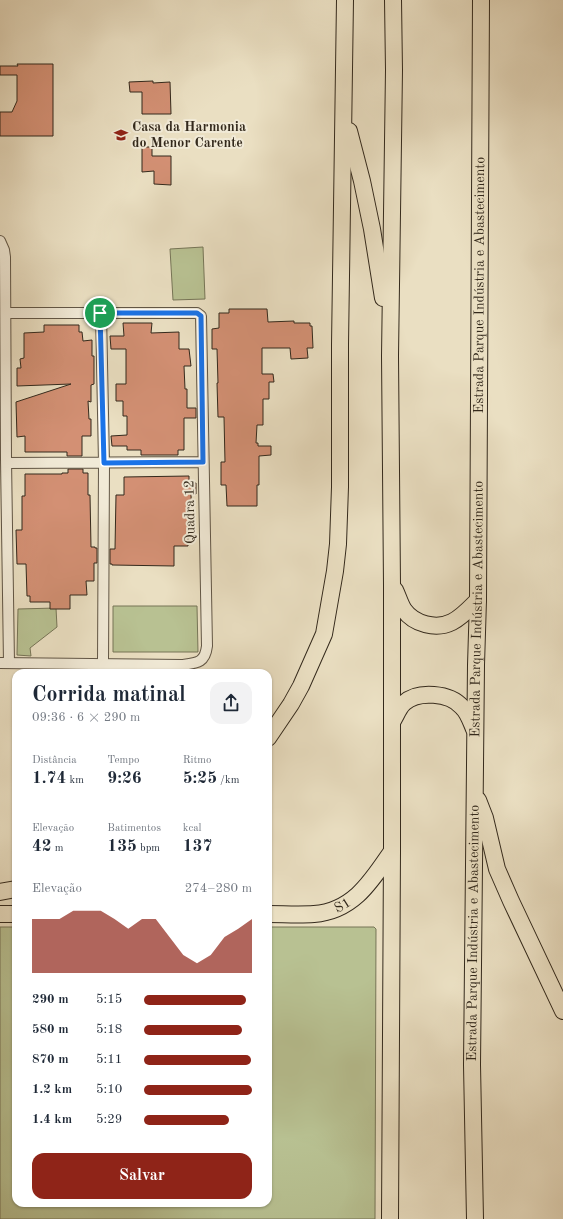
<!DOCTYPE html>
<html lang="pt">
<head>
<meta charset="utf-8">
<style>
  :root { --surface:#fff; --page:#f2f2f3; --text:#1f2937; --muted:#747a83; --accent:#8f2418 }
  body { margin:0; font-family:"Old Standard TT",serif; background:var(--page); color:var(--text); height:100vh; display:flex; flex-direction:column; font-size:15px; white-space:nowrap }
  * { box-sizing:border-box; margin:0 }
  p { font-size:13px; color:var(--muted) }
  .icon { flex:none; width:22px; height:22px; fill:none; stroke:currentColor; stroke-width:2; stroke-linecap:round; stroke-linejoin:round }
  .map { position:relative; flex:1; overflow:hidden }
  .drawer { position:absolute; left:12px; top:669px; width:260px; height:538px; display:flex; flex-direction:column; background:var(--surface); border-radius:12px; box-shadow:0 1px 3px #0004 }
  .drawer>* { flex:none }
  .pin { position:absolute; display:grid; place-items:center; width:34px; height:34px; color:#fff; margin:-17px; border:2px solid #fff; border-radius:50%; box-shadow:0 1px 4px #0007 }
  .round { display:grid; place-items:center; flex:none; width:42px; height:42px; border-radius:12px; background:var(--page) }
  .overview { display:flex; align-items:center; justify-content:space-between; height:68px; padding:0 20px }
  h1 { font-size:22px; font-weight:800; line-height:30px }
  .metrics { display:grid; grid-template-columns:repeat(3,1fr); gap:6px; height:68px; padding:4px 20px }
  .metrics div { display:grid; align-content:center }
  .metrics b { font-size:17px; font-weight:800 }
  .metrics small { font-size:11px; font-weight:400 }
  .metrics p { font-size:11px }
  .chart { height:112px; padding:8px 20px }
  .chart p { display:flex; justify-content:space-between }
  .chart svg { width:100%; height:72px; margin-top:4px; fill:var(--accent); opacity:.7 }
  .action { display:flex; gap:8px; margin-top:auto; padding:8px 20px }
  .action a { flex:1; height:46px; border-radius:12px; background:var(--accent); color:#fff; font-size:16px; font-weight:800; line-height:46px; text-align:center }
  ul { padding:0 20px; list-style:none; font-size:13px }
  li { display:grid; grid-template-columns:64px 48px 1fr; align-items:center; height:30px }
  li i { height:10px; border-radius:5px; background:var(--accent) }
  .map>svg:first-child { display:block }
  .green { fill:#b8c192; stroke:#767557 }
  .building { fill:#d39074; stroke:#33291c }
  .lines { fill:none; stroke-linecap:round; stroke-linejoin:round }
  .minor-casing { stroke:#615646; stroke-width:12 }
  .trunk-casing { stroke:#33291c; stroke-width:18 }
  .minor { stroke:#f1ead7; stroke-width:10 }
  .trunk { stroke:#eadfc2; stroke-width:16 }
  .route-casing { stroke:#fff; stroke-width:8 }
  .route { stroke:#1a73e8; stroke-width:5 }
  .labels { text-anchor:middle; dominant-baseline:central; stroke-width:4; stroke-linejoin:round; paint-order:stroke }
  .poi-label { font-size:14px; font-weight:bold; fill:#33291c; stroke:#f1ead7; text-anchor:start }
  .street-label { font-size:14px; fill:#33291c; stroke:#f1ead7 }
</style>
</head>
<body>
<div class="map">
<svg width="563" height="1219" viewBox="0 0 563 1219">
  <rect width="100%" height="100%" fill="#eadfc2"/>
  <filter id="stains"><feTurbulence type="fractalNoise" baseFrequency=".005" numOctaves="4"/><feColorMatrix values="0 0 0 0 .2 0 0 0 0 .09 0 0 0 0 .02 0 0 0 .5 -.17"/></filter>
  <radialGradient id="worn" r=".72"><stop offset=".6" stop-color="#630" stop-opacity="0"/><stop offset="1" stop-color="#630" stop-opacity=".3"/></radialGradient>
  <path class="green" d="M 203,247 L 205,299 L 173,300 L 170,249 Z
    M 113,606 L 197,606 L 198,652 L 113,652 Z
    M 56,608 L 57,627 L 30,648 L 31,656 L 17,655 L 18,609 Z
    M 0,927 L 16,927 L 16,1203 L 268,1203 L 268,927 L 374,927 L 376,929 L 375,1219 L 0,1219 Z"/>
  <path class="building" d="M 17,64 L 53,64 L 53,136 L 0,136 L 0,112 L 12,112 L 17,101 L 17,75 L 0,75 L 0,66 L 18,66 Z
    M 153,81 L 153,83 L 170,82 L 171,114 L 142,114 L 142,92 L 130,92 L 129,82 Z
    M 142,147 L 152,147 L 152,156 L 171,156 L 171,185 L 154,184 L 154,171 L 142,172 Z
    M 229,309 L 267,309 L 268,322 L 294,321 L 294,323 L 310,323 L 310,326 L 312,326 L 313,348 L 307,348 L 308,358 L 291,359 L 290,348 L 262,348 L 262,374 L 273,374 L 274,382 L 269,382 L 269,399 L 263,399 L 263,425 L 257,425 L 256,443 L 258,443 L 258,446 L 271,446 L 271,455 L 259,456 L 259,485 L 257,485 L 257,506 L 227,506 L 226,485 L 221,485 L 221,462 L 225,462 L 224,417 L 218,417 L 217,383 L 218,383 L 217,349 L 212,349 L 212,329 L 219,328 L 219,313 L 229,313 Z
    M 123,323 L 152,323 L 151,333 L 179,332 L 179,349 L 189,349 L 191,366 L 184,366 L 185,389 L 187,389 L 187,408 L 196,408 L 196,418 L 184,418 L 184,450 L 178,450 L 178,455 L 141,455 L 141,450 L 127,450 L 127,446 L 112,446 L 111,436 L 127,435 L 127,416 L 123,416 L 123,401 L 116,401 L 116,384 L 126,384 L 126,349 L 111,349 L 110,336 L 124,336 Z
    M 44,325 L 79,325 L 79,332 L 82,332 L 83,341 L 92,340 L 92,356 L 94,356 L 94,384 L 91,385 L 91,402 L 88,401 L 89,419 L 91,419 L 91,436 L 82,436 L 82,456 L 67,456 L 67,452 L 25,452 L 25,436 L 17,437 L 16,402 L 71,384 L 17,386 L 17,368 L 21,368 L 20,359 L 24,358 L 24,333 L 44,332 Z
    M 68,469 L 83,469 L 83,473 L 88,473 L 88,495 L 90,495 L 91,547 L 95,547 L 95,548 L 97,548 L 97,563 L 94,563 L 94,581 L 86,581 L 87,595 L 70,595 L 70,609 L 50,609 L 50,602 L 30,602 L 30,596 L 27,596 L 26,564 L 17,564 L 16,530 L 22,530 L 22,496 L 25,496 L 25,474 L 62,474 L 62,473 L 68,473 Z
    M 189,476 L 189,483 L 196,483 L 196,494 L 191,494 L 192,528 L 188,528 L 188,546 L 174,546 L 174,566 L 112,565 L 112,564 L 110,564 L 110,549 L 115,549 L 116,495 L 124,495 L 124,477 Z"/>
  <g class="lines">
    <defs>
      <path id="minor" d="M 0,241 L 4,250 L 5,257 L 6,459 L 9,663
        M 101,313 L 104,463 L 103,664
        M 6,463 L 203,462
        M 0,663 L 182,665 C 197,663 205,663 207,646 L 201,316 L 197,313 L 6,313"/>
      <g id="trunk">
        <path d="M 349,131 L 362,181 L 372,229 L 383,298"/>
        <path d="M 395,590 C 398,596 400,604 404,610 C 414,624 436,630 452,622 C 462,617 470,608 478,600"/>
        <path d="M 392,722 C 396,716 399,707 404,703 C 418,690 450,693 462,707 C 468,712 471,722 474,729"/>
        <path d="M 268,738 L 291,704 L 301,686 L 324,634 L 335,571 L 338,544 L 340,487 L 340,345 L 345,0"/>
        <path d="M 478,800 L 485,818 L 497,869 L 511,901 L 563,1011"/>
        <path d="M 0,892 L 16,889"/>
        <path d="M 0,914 L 16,914"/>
        <path id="s1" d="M 268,914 C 283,914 299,915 314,914 C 354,911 372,880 392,851"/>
        <path d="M 390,1219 L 392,851 L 392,585 L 390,356 L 394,70 L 393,0"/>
        <path id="s2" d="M 475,1219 L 472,1065 L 476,665 L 478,600 L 481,0"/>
      </g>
    </defs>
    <use href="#minor" class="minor-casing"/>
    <use href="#trunk" class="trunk-casing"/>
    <use href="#minor" class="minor"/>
    <use href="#trunk" class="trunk"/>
  </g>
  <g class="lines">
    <defs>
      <path id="route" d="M 100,313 L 197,313 L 201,316 L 203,462 L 104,463 Z"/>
    </defs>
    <use href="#route" class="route-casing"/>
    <use href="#route" class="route"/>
  </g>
  <defs>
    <symbol id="school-bare" viewBox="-9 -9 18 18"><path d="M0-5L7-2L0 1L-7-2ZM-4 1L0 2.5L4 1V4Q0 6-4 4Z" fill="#8f2418" stroke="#f1ead7" stroke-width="2.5" paint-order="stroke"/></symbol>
  </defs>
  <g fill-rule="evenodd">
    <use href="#school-bare" x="111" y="125" width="20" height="20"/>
  </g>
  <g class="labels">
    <g class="poi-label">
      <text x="132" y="127">Casa da Harmonia<tspan x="132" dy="16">do Menor Carente</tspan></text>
    </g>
    <g class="street-label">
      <text stroke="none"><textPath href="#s2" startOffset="934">Estrada Parque Indústria e Abastecimento</textPath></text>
      <text transform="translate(190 512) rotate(-91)">Quadra 12</text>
      <text stroke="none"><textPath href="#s2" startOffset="610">Estrada Parque Indústria e Abastecimento</textPath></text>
      <text stroke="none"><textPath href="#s1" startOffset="76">S1</textPath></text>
      <text stroke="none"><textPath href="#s2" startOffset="286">Estrada Parque Indústria e Abastecimento</textPath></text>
    </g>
  </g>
  <rect width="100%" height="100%" filter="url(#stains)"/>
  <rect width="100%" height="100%" fill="url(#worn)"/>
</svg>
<div class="pin" style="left:100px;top:313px;background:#1e9e55"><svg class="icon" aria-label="arrive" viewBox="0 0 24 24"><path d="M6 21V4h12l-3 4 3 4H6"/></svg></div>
<section class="drawer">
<div class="overview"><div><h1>Corrida matinal</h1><p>09:36 · 6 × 290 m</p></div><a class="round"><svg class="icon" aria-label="share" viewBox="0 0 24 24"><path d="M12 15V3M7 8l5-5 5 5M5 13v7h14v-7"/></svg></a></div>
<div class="metrics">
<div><p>Distância</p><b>1.74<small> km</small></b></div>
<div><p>Tempo</p><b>9:26</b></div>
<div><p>Ritmo</p><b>5:25<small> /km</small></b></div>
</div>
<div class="metrics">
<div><p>Elevação</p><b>42<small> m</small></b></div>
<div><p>Batimentos</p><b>135<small> bpm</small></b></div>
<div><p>kcal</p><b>137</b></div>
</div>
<div class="chart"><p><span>Elevação</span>274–280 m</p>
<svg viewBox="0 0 160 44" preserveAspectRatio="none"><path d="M0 44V11L10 11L20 11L30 6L40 6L50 6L60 11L70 17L80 11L90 11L100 22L110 33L120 38L130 33L140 22L150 17L160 11V44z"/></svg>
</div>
<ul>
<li><b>290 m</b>5:15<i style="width:94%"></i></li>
<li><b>580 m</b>5:18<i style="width:91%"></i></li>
<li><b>870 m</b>5:11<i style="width:99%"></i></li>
<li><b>1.2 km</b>5:10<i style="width:100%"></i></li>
<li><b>1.4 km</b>5:29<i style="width:79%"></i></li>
</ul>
<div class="action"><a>Salvar</a></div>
</section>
</div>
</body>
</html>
